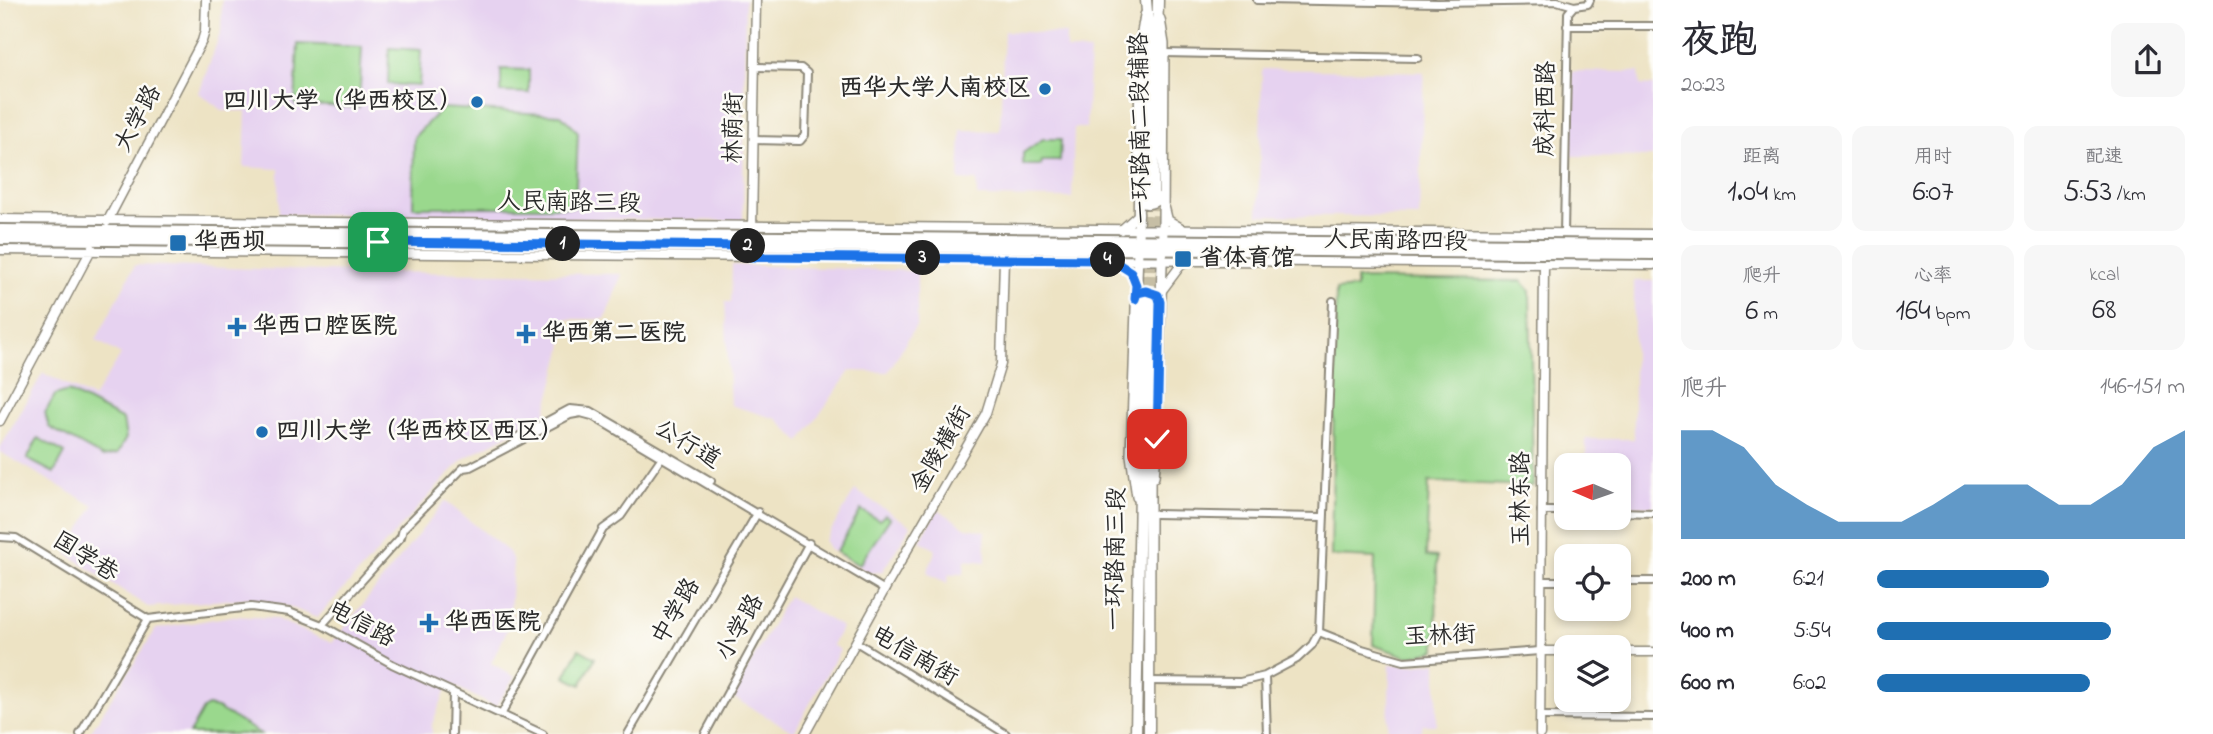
<!DOCTYPE html>
<html lang="zh">
<head>
<meta charset="utf-8">
<style>
  :root { --surface:#fff; --page:#f7f7f7; --text:#2b2b33; --muted:#7c7c81; --accent:#1f6fb2 }
  body { margin:0; font-family:"Indie Flower","LXGW WenKai TC",sans-serif; background:var(--page); color:var(--text); height:100vh; display:flex; flex-direction:column; font-size:26px; white-space:nowrap }
  * { box-sizing:border-box; margin:0 }
  p { font-size:23px; color:var(--muted) }
  .icon { flex:none; width:38px; height:38px; fill:none; stroke:currentColor; stroke-width:2; stroke-linecap:round; stroke-linejoin:round }
  .map { position:relative; flex:1; overflow:hidden }
  .drawer { display:flex; flex-direction:column; background:var(--surface); width:560px }
  .drawer>* { flex:none }
  .needle { width:46px; rotate:272deg }
  .fabs { position:absolute; left:1554px; top:453px; display:grid; gap:14px }
  .fabs a { display:grid; place-items:center; width:77px; height:77px; border-radius:14px; background:var(--surface); box-shadow:0 4px 10px #0003; font-size:35px }
  .pin { position:absolute; display:grid; place-items:center; width:60px; height:60px; color:#fff; margin:-30px; border-radius:14px; box-shadow:0 4px 10px #0006 }
  .km { position:absolute; width:35px; height:35px; margin:-18px; border-radius:50%; background:#222; color:#fff; font-size:19px; line-height:35px; text-align:center }
  .round { display:grid; place-items:center; flex:none; width:74px; height:74px; border-radius:14px; background:var(--page) }
  .overview { display:flex; align-items:center; justify-content:space-between; height:119px; padding:0 28px }
  h1 { font-size:38px; font-weight:600; line-height:52px }
  .figures { display:grid; grid-template-columns:repeat(3,1fr); gap:10px; height:119px; padding:7px 28px }
  .figures div { display:grid; align-content:center; border-radius:14px; background:var(--page); text-align:center }
  .figures b { font-size:30px; font-weight:600 }
  .figures small { font-size:19px; font-weight:400 }
  .figures p { font-size:19px }
  .chart { height:196px; padding:14px 28px }
  .chart p { display:flex; justify-content:space-between }
  .chart svg { width:100%; height:126px; margin-top:7px; fill:var(--accent); opacity:.7 }
  ul { padding:0 28px; list-style:none; font-size:23px }
  li { display:grid; grid-template-columns:112px 84px 1fr; align-items:center; height:52px }
  li i { height:18px; border-radius:9px; background:var(--accent) }
  main { display:flex; flex:1; min-height:0 }
  .map>svg:first-child { display:block }
  .built { fill:#e6d2f0 }
  .green { fill:#9ad88d; stroke:#62825c; stroke-width:2 }
  .lines { fill:none; stroke-linecap:round; stroke-linejoin:round }
  .primary-tunnel { stroke:#c6bea5; stroke-width:10; stroke-dasharray:10 5; stroke-linecap:butt }
  .minor-casing { stroke:#8c8778; stroke-width:10 }
  .tertiary-casing { stroke:#8c8778; stroke-width:11 }
  .secondary-casing { stroke:#8c8778; stroke-width:12 }
  .primary-casing { stroke:#8c8778; stroke-width:13 }
  .minor { stroke:#fff; stroke-width:6 }
  .tertiary { stroke:#fff; stroke-width:8 }
  .secondary { stroke:#fff; stroke-width:9 }
  .primary { stroke:#fff; stroke-width:10 }
  .route-casing { stroke:#fff; stroke-width:14 }
  .route { stroke:#1a73e8; stroke-width:9 }
  .poi-dot { fill:#1f6fb2; stroke:#fdfcf7; stroke-width:2.5 }
  .labels { text-anchor:middle; dominant-baseline:central; stroke-width:5; stroke-linejoin:round; paint-order:stroke }
  .poi-label { font-size:24px; font-weight:bold; fill:#2b2b2b; stroke:#fdfcf7; text-anchor:start }
  .street-label { font-size:24px; fill:#2b2b2b; stroke:#fdfcf7 }
</style>
</head>
<body>
<main>
<div class="map">
<svg width="1653" height="734" viewBox="0 0 1653 734">
  <rect width="100%" height="100%" fill="#fdfcf7"/>
  <filter id="ink" filterUnits="userSpaceOnUse"><feTurbulence type="fractalNoise" baseFrequency=".0143" numOctaves="2"/><feDisplacementMap in="SourceGraphic" scale="14" xChannelSelector="R" yChannelSelector="G"/><feConvolveMatrix kernelMatrix="1 2 1 2 8 2 1 2 1" color-interpolation-filters="sRGB"/></filter>
  <filter id="wash" filterUnits="userSpaceOnUse"><feTurbulence type="fractalNoise" baseFrequency=".00686" numOctaves="4" result="noise"/><feDisplacementMap in="SourceGraphic" scale="28" xChannelSelector="R" yChannelSelector="G"/><feGaussianBlur stdDeviation="1.57" result="paint"/><feColorMatrix in="noise" values="0 0 0 0 0 0 0 0 0 0 0 0 0 0 0 0 0 1.4 0 .05"/><feComposite in="paint" operator="in"/></filter>
  <g filter="url(#wash)">
    <rect width="100%" height="100%" fill="#ede3c4"/>
    <path class="built" d="M 222,0 L 745,0 L 743,221 L 279,214 L 279,169 L 244,167 L 246,111 L 223,111 L 199,93 L 221,31 Z
      M 1004,31 L 1066,34 L 1066,50 L 1090,51 L 1086,128 L 1074,128 L 1072,198 L 977,197 L 977,181 L 959,180 L 961,130 L 1000,131 Z
      M 1262,69 L 1424,72 L 1419,217 L 1258,215 Z
      M 1572,71 L 1639,72 L 1640,85 L 1653,86 L 1653,157 L 1571,156 Z
      M 135,265 L 355,272 L 622,274 L 605,319 L 565,319 L 562,350 L 545,415 L 463,459 L 317,618 L 290,607 L 247,598 L 148,607 L 67,554 L 94,506 L 0,452 L 0,448 L 43,373 L 93,398 L 121,355 L 96,340 Z
      M 732,265 L 917,271 L 917,324 L 888,372 L 850,371 L 800,442 L 777,419 L 730,405 L 725,302 L 731,302 Z
      M 1634,281 L 1653,281 L 1653,506 L 1619,506 L 1619,466 L 1586,465 L 1586,439 L 1634,439 Z
      M 855,490 L 911,526 L 882,572 L 869,573 L 830,550 L 825,541 Z
      M 445,501 L 509,552 L 513,561 L 510,614 L 514,616 L 491,663 L 515,677 L 495,707 L 449,683 L 432,724 L 432,734 L 89,734 L 156,629 L 232,616 L 274,618 L 332,643 Z
      M 938,509 L 966,528 L 985,531 L 986,562 L 965,560 L 964,574 L 949,574 L 947,583 L 927,573 L 936,549 L 920,541 Z
      M 788,596 L 842,627 L 832,645 L 840,650 L 794,732 L 732,697 Z
      M 1437,662 L 1437,725 L 1423,725 L 1421,734 L 1388,734 L 1390,664 L 1415,665 Z"/>
    <path class="green" d="M 298,44 L 362,47 L 359,107 L 295,105 Z
      M 389,48 L 421,50 L 419,86 L 388,84 Z
      M 501,69 L 529,70 L 529,93 L 501,92 Z
      M 442,108 L 561,115 L 578,132 L 575,207 L 413,207 L 414,137 Z
      M 1043,139 L 1061,139 L 1060,161 L 1042,161 L 1041,165 L 1023,165 L 1023,153 Z
      M 1356,279 L 1522,281 L 1530,291 L 1533,486 L 1429,482 L 1426,556 L 1437,557 L 1436,650 L 1408,657 L 1373,645 L 1375,558 L 1331,556 L 1336,290 L 1356,288 Z
      M 68,391 L 123,420 L 126,438 L 117,454 L 103,457 L 49,427 L 45,413 L 55,395 Z
      M 38,438 L 65,453 L 54,473 L 27,459 Z
      M 861,510 L 879,520 L 885,515 L 890,518 L 859,565 L 836,552 Z
      M 579,649 L 595,658 L 581,685 L 565,677 Z
      M 208,706 L 217,708 L 261,734 L 189,734 L 203,709 Z"/>
  </g>
  <g filter="url(#ink)">
    <g class="lines">
      <path class="primary-tunnel" d="M 1143,300 L 1145,196
        M 1150,300 L 1153,196"/>
      <defs>
        <path id="minor" d="M 1257,0 L 1438,3 L 1557,1 L 1574,6
          M 1567,26 L 1653,26
          M 1164,53 L 1418,58
          M 754,140 L 800,141 L 805,135 L 807,73 L 801,68 L 755,67
          M 1564,234 L 1568,13 L 1574,6 L 1588,4 L 1590,0
          M 514,439 L 570,409 L 591,411 L 711,481
          M 1541,511 L 1566,511
          M 1619,512 L 1653,513
          M 1154,514 L 1323,517
          M 0,537 L 16,538 L 148,619
          M 1541,581 L 1566,581
          M 1619,581 L 1653,581
          M 148,619 L 251,607 L 289,612 L 322,625 L 392,664 L 543,734
          M 322,625 L 401,537 L 403,529 L 463,468 L 470,467 L 570,415 L 581,413 L 592,416 L 885,590
          M 1319,632 L 1362,649 L 1404,661 L 1540,651
          M 856,642 L 1006,734
          M 1265,676 L 1267,734
          M 1148,681 L 1240,682 L 1265,676 L 1297,659 L 1312,645 L 1319,632 L 1333,301
          M 501,715 L 603,529 L 621,516 L 664,454
          M 1540,716 L 1653,717
          M 80,734 L 148,619
          M 452,734 L 453,692
          M 628,734 L 758,512
          M 705,734 L 809,543"/>
        <path id="tertiary" d="M 1165,208 L 1168,220 L 1183,229
          M 0,219 L 1653,234
          M 107,222 L 202,41 L 205,31 L 206,0
          M 752,229 L 756,0
          M 1121,230 L 1139,214
          M 0,250 L 1653,265
          M 1114,262 L 1131,272 L 1135,284
          M 1160,293 L 1181,265 L 1189,262
          M 0,421 L 92,248
          M 1540,651 L 1566,651
          M 1619,652 L 1653,652
          M 805,734 L 886,587 L 986,413 L 1001,364 L 1004,259
          M 1540,734 L 1544,264"/>
        <path id="secondary" d="M 1139,201 C 1148,207 1156,202 1163,195
          M 1135,299 L 1137,293 L 1147,291 L 1158,295 L 1159,301
          M 1154,477 L 1157,439 L 1163,230 L 1164,44 L 1160,19
          M 1137,497 L 1131,455 L 1138,250 L 1140,44 L 1145,15"/>
        <path id="primary" d="M 1145,196 L 1149,37 L 1146,0
          M 1153,196 L 1158,0
          M 0,230 L 1653,245
          M 0,239 L 1653,254
          M 1136,734 L 1143,300
          M 1149,734 L 1150,300"/>
      </defs>
      <use href="#minor" class="minor-casing"/>
      <use href="#tertiary" class="tertiary-casing"/>
      <use href="#secondary" class="secondary-casing"/>
      <use href="#primary" class="primary-casing"/>
      <use href="#minor" class="minor"/>
      <use href="#tertiary" class="tertiary"/>
      <use href="#secondary" class="secondary"/>
      <use href="#primary" class="primary"/>
    </g>
  </g>
  <g class="lines" filter="url(#ink)">
    <defs>
      <path id="route" d="M 378,242 L 752,246 L 752,257 L 1112,260 L 1131,272 L 1136,285 L 1135,299 L 1137,293 L 1146,291 L 1158,295 L 1160,302 L 1157,439"/>
    </defs>
    <use href="#route" class="route-casing"/>
    <use href="#route" class="route"/>
  </g>
  <g class="poi-dot">
    <circle cx="1045" cy="89" r="7"/>
    <circle cx="477" cy="102" r="7"/>
    <rect x="169" y="234" width="18" height="18" rx="3.5"/>
    <rect x="1174" y="250" width="18" height="18" rx="3.5"/>
    <path d="M233.5 316.5h7v7h7v7h-7v7h-7v-7h-7v-7h7z"/>
    <path d="M522.5 323.5h7v7h7v7h-7v7h-7v-7h-7v-7h7z"/>
    <circle cx="262" cy="432" r="7"/>
    <path d="M425.5 612.5h7v7h7v7h-7v7h-7v-7h-7v-7h7z"/>
  </g>
  <g class="labels">
    <g class="poi-label">
      <text x="1031" y="89" text-anchor="end">西华大学人南校区</text>
      <text x="463" y="102" text-anchor="end">四川大学（华西校区）</text>
      <text x="194" y="243">华西坝</text>
      <text x="1199" y="259">省体育馆</text>
      <text x="253" y="327">华西口腔医院</text>
      <text x="542" y="334">华西第二医院</text>
      <text x="276" y="432">四川大学（华西校区西区）</text>
      <text x="445" y="623">华西医院</text>
    </g>
    <g class="street-label">
      <text transform="translate(1547 109) rotate(-89)">成科西路</text>
      <text transform="translate(139 119) rotate(-62)">大学路</text>
      <text transform="translate(735 128) rotate(-89)">林荫街</text>
      <text transform="translate(1142 128) rotate(-91)">一环路南二段辅路</text>
      <text transform="translate(569 204) rotate(1)">人民南路三段</text>
      <text transform="translate(1396 242) rotate(1)">人民南路四段</text>
      <text transform="translate(687 445) rotate(31)">公行道</text>
      <text transform="translate(942 450) rotate(-60)">金陵横街</text>
      <text transform="translate(1522 499) rotate(-90)">玉林东路</text>
      <text transform="translate(85 558) rotate(32)">国学巷</text>
      <text transform="translate(1117 559) rotate(-89)">一环路南三段</text>
      <text transform="translate(677 612) rotate(-60)">中学路</text>
      <text transform="translate(361 625) rotate(28)">电信路</text>
      <text transform="translate(741 628) rotate(-61)">小学路</text>
      <text transform="translate(1440 637) rotate(-2)">玉林街</text>
      <text transform="translate(914 657) rotate(30)">电信南街</text>
    </g>
  </g>
</svg>
<div class="fabs">
<a><svg class="needle" viewBox="-14 -14 28 28"><path d="M0-13l5 13h-10z" fill="#e53935"/><path d="M0 13l5-13h-10z" fill="#7c7c81"/></svg></a>
<a><svg class="icon" aria-label="locate" viewBox="0 0 24 24"><circle cx="12" cy="12" r="6"/><path d="M12 2v4M12 18v4M2 12h4M18 12h4"/></svg></a>
<a><svg class="icon" aria-label="layers" viewBox="0 0 24 24"><path d="M12 4l9 5-9 5-9-5zM3 14l9 5 9-5"/></svg></a>
</div>
<div class="pin" style="left:378px;top:242px;background:#1e9e55"><svg class="icon" aria-label="arrive" viewBox="0 0 24 24"><path d="M6 21V4h12l-3 4 3 4H6"/></svg></div>
<div class="pin" style="left:1157px;top:439px;background:#d93025"><svg class="icon" aria-label="check" viewBox="0 0 24 24"><path d="M5 12l5 5 9-10"/></svg></div>
<b class="km" style="left:563px;top:244px">1</b>
<b class="km" style="left:748px;top:246px">2</b>
<b class="km" style="left:923px;top:258px">3</b>
<b class="km" style="left:1108px;top:260px">4</b>
</div>
<section class="drawer">
<div class="overview"><div><h1>夜跑</h1><p>20:23</p></div><a class="round"><svg class="icon" aria-label="share" viewBox="0 0 24 24"><path d="M12 15V3M7 8l5-5 5 5M5 13v7h14v-7"/></svg></a></div>
<div class="figures">
<div><p>距离</p><b>1.04<small> km</small></b></div>
<div><p>用时</p><b>6:07</b></div>
<div><p>配速</p><b>5:53<small> /km</small></b></div>
</div>
<div class="figures">
<div><p>爬升</p><b>6<small> m</small></b></div>
<div><p>心率</p><b>164<small> bpm</small></b></div>
<div><p>kcal</p><b>68</b></div>
</div>
<div class="chart"><p><span>爬升</span>146–151 m</p>
<svg viewBox="0 0 160 44" preserveAspectRatio="none"><path d="M0 44V6L10 6L20 12L30 25L40 32L50 38L60 38L70 38L80 32L90 25L100 25L110 25L120 32L130 32L140 25L150 12L160 6V44z"/></svg>
</div>
<ul>
<li><b>200 m</b>6:21<i style="width:56%"></i></li>
<li><b>400 m</b>5:54<i style="width:76%"></i></li>
<li><b>600 m</b>6:02<i style="width:69%"></i></li>
</ul>
</section>
</main>
</body>
</html>
